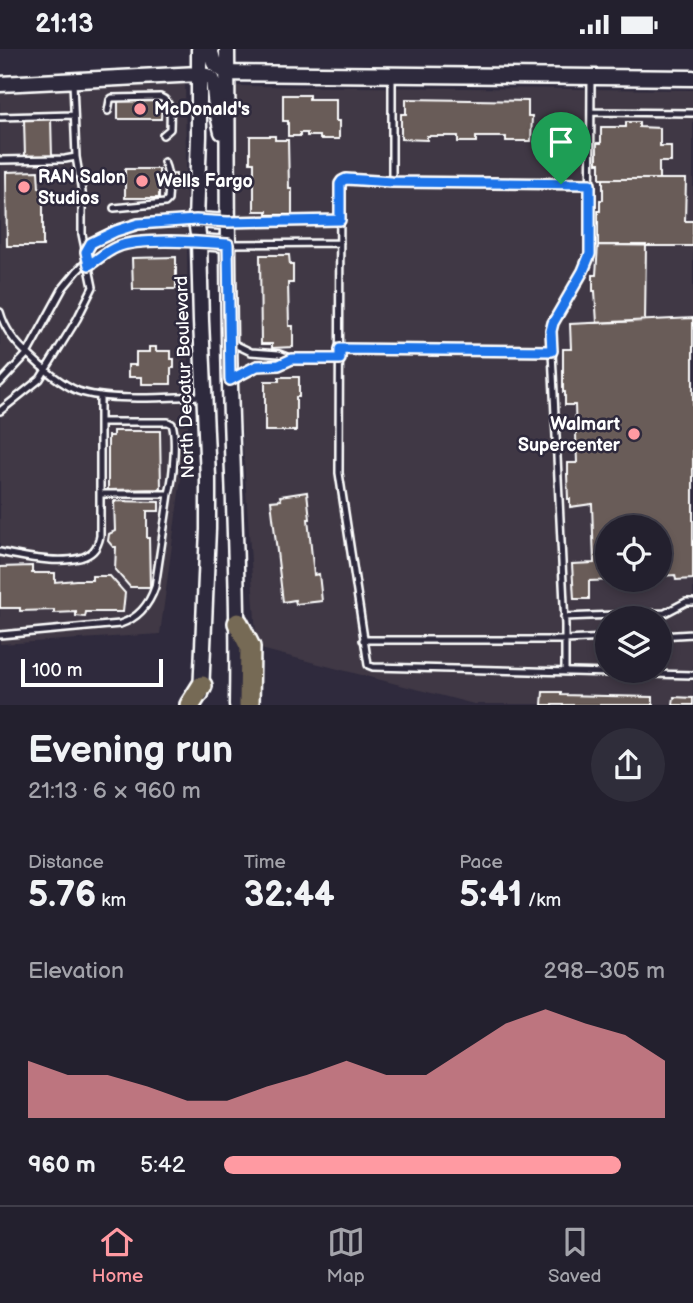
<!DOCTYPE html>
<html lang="en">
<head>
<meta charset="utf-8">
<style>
  :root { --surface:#23202e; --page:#2f2d3a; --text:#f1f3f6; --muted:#a3a3aa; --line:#403e4a; --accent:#ff9aa2 }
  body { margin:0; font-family:"Balsamiq Sans",sans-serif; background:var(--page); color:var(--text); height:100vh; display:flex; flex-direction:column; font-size:26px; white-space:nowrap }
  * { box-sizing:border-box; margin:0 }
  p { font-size:23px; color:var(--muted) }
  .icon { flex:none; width:38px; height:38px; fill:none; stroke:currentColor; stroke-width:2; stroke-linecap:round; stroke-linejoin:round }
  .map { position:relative; height:656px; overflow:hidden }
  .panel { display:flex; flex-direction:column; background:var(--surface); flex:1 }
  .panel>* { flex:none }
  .fabs { position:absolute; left:595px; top:466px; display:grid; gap:14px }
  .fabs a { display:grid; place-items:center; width:77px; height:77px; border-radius:50%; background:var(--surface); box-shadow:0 4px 10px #0003,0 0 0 2px var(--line); font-size:35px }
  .scale { position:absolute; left:21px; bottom:18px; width:142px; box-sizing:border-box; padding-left:7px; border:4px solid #fff; border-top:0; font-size:19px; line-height:24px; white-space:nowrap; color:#fff; -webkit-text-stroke:5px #2f2a3d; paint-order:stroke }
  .pin { position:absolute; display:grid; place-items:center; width:60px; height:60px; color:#fff; margin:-72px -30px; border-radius:50% 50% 50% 0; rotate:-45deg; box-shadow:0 0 7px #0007 }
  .pin .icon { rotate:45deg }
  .round { display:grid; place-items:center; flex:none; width:74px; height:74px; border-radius:37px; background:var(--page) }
  .overview { display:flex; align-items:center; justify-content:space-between; height:119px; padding:0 28px }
  h1 { font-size:38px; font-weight:600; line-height:52px }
  .stats { display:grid; grid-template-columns:repeat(3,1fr); gap:10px; height:119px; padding:7px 28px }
  .stats div { display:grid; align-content:center }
  .stats b { font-size:35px; font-weight:600 }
  .stats small { font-size:19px; font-weight:400 }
  .stats p { font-size:19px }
  .chart { height:196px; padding:14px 28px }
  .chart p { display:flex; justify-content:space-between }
  .chart svg { width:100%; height:126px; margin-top:7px; fill:var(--accent); opacity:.7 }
  ul { padding:0 28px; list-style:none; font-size:23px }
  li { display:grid; grid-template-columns:112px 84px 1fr; align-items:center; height:52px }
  li i { height:18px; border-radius:9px; background:var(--accent) }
  .status { display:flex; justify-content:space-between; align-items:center; height:49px; padding:0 35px; background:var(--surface); direction:ltr }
  .status svg { height:19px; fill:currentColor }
  .dock { display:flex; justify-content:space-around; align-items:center; height:98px; border-top:2px solid var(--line); background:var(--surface); font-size:19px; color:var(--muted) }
  .dock a { display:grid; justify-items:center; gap:4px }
  .dock .active { color:var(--accent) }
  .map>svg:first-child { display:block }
  .built { fill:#403945; fill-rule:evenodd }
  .building { fill:#695b58; stroke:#fff; stroke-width:2 }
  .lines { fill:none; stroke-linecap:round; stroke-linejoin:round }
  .lane-casing { stroke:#fff; stroke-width:10 }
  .secondary-casing { stroke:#fff; stroke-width:19 }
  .highway-casing { stroke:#fff; stroke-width:24 }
  .lane { stroke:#2f2a3d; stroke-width:5 }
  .secondary { stroke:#2f2a3d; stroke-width:14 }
  .highway { stroke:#766a54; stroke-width:19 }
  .route-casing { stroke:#fff; stroke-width:14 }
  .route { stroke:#1a73e8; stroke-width:9 }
  .poi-dot { fill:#ff9aa2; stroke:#2f2a3d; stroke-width:2.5 }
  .labels { text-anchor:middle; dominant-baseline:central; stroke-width:5; stroke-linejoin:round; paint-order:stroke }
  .poi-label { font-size:18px; font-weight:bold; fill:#fff; stroke:#2f2a3d; text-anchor:start }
  .street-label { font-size:18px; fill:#fff; stroke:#2f2a3d }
</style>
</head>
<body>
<div class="status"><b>21:13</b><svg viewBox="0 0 49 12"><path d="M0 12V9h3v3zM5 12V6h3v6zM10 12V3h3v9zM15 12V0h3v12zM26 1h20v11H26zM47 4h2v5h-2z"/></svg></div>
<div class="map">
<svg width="693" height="656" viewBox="0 0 693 656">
  <rect width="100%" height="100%" fill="#2f2a3d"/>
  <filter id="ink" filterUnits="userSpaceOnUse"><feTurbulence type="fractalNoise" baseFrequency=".0143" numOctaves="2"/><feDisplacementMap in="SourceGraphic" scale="14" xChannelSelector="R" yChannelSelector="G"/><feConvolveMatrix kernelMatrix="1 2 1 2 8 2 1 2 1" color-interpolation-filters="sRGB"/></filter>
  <g filter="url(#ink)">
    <path class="built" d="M 185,31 L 189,369 L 160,585 L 0,595 L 0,44 Z
      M 234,37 L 693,41 L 693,655 L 474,655 L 257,599 L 235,282 ZM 607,478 L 660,478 L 660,530 L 607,530 ZM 607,569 L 660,569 L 660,621 L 607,621 Z"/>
    <path class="building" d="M 283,46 L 309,46 L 309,50 L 336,50 L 336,72 L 339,72 L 339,90 L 320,90 L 320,87 L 307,87 L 307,84 L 300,84 L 300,87 L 288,87 L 288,72 L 283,72 Z
      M 406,50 L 528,52 L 528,67 L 532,67 L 531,92 L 506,92 L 506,88 L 476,88 L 476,93 L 458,93 L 458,87 L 427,87 L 427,91 L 401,90 L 401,65 L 406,65 Z
      M 118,51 L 162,51 L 161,70 L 118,70 Z
      M 51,69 L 52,108 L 25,108 L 24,70 Z
      M 626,73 L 639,73 L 639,78 L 660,79 L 660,97 L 671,97 L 671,113 L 659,113 L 659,130 L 600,130 L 600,114 L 597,114 L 597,94 L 601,94 L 601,78 L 626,78 Z
      M 250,87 L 275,87 L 275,91 L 288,91 L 289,140 L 292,140 L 292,166 L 267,166 L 267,162 L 254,162 L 254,113 L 250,113 Z
      M 125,120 L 159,120 L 159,149 L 125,149 Z
      M 38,122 L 39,139 L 43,139 L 43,197 L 7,197 L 6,123 Z
      M 176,125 L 176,139 L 159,139 L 159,126 Z
      M 603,130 L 686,130 L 685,172 L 693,172 L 693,197 L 598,196 L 598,162 L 600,162 L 600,151 L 603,151 Z
      M 598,196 L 646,196 L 645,272 L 597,274 L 595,242 L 593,242 L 593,226 L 596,226 Z
      M 260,206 L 289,206 L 290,216 L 293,216 L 293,234 L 288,234 L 289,277 L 293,277 L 293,298 L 272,299 L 272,295 L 261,295 Z
      M 176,208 L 176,240 L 133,240 L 132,209 Z
      M 693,269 L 693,530 L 676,531 L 675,526 L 660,527 L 660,478 L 607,478 L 607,530 L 641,530 L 589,532 L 589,550 L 574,550 L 572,515 L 594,514 L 592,455 L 570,458 L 570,450 L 568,450 L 567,425 L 568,425 L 568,414 L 577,414 L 575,356 L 565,356 L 565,343 L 563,343 L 563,300 L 571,300 L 570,275 Z
      M 149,298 L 156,298 L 156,302 L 171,302 L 171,310 L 174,310 L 174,319 L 171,319 L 171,335 L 142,335 L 142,328 L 128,328 L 128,316 L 136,316 L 136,303 L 149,303 Z
      M 279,328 L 299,328 L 299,348 L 296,348 L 296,382 L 265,382 L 265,332 L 279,332 Z
      M 113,382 L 160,382 L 161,440 L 108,441 L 108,387 L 113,387 Z
      M 307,443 L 310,470 L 308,470 L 314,526 L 319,525 L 322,552 L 296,555 L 295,551 L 283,553 L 271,452 L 281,451 L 280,447 Z
      M 114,452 L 159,453 L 159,462 L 147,462 L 147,489 L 149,489 L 150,538 L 130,538 L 115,521 L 116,498 L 113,498 L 108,492 L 109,485 L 115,482 Z
      M 32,517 L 32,524 L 55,524 L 55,533 L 76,531 L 92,531 L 92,527 L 110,527 L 125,544 L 123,563 L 86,563 L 85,568 L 76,567 L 76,563 L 54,564 L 54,561 L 20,562 L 20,559 L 0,559 L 0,518 Z
      M 543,643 L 561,643 L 561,646 L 653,648 L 653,656 L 542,656 Z
      M 674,648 L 693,649 L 693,656 L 673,656 Z"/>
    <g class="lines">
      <defs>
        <path id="lane" d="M 392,26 L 392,133 L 346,130 L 342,132 L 340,135 L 339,424 L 368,616 L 373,618 L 693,626
          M 108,62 L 110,51 L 112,49 L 160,48 C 173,53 170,68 170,80 L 163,86
          M 591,63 L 693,64
          M 0,68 L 74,66
          M 0,111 L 65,110 L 76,108
          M 392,133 L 590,135
          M 114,159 L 165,154 L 168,151 C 169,139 169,124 164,113
          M 228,173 L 340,171
          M 228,195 L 340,194
          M 86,203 C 105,172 163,173 196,171
          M 89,216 C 98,210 107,203 117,198 C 136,189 177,193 199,193
          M 0,263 C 5,281 16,295 30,307 C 42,319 63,336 78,342 C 109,353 169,348 202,347
          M 230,293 L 251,303 L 279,305 L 292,310 L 340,310
          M 339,300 L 552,302
          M 233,330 L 257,317 L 279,315 L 292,310
          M 0,334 L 27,305 L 63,239 L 77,222 L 88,211
          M 0,362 L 40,330 L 77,270 L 93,238 L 82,185 L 82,143 L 76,108 L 73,33
          M 100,373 L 168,373 L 172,375 C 177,389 173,430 169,445 L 100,445
          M 0,503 C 22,508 76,519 93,502 C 97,498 99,492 100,487 L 100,347
          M 564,568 L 665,564 L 686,553 L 693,553
          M 0,586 L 120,575 C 139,569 149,556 155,538 L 169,445
          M 660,587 L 693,585
          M 363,591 L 565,591 L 607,589
          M 565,621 L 565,576 L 551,282 L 553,274 L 583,222 L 590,205 L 591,28"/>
        <path id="secondary" d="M 199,0 L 199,87 L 196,171 L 199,193 L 201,272 L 208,428 L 208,480 L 201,645
          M 210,0 L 214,14 L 227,24
          M 227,0 C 228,112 227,224 230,336 C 233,442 239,549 237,656
          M 227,24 L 693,29
          M 0,35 L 199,25 L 207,27 L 213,31 L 216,58 L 222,83
          M 196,171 L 228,173
          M 199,193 L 228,195"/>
        <path id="highway" d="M 238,574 L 250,598 L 249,656
          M 190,656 L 202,637"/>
      </defs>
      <use href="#lane" class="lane-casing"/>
      <use href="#secondary" class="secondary-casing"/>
      <use href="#highway" class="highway-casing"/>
      <use href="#lane" class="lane"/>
      <use href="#secondary" class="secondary"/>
      <use href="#highway" class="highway"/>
    </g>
  </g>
  <g class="lines" filter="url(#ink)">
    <defs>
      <path id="route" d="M 346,130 L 392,133 L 590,135 L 590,205 L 583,222 L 553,274 L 551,282 L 552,302 L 340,300 L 340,310 L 292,310 L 279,316 L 257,317 L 230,331 L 228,195 C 202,193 140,188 117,198 C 107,202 98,210 89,216 L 86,203 L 91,194 L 116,182 L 138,175 L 196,171 L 228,173 L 340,171 L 340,135 L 342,132 Z"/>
    </defs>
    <use href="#route" class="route-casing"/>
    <use href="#route" class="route"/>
  </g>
  <g class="poi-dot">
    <circle cx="140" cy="60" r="7"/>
    <circle cx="142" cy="132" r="7"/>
    <circle cx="24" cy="138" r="7"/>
    <circle cx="634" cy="385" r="7"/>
  </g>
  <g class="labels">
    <g class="poi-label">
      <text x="154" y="60">McDonald's</text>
      <text x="38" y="128">RAN Salon<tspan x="38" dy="21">Studios</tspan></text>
      <text x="156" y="132">Wells Fargo</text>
      <text x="620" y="375" text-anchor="end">Walmart<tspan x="620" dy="21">Supercenter</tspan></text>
    </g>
    <g class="street-label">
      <text transform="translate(185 328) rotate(-92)">North Decatur Boulevard</text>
    </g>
  </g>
</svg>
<div class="fabs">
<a><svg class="icon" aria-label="locate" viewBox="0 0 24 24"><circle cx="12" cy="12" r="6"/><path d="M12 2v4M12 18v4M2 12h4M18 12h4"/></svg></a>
<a><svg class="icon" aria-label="layers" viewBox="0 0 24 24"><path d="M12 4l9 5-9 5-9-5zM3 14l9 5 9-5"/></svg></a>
</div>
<div class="scale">100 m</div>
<div class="pin" style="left:561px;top:135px;background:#1e9e55"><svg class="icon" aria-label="arrive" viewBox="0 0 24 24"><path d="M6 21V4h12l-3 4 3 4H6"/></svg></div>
</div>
<section class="panel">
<div class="overview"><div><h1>Evening run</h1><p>21:13 · 6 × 960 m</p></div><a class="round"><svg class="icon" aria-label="share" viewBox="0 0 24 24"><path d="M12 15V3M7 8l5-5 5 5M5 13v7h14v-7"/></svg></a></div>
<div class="stats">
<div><p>Distance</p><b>5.76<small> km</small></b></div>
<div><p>Time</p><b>32:44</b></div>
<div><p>Pace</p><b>5:41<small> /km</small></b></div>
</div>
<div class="chart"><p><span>Elevation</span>298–305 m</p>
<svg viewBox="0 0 160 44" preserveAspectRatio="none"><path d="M0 44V24L10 29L20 29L30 33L40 38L50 38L60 33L70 29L80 24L90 29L100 29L110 20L120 11L130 6L140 11L150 15L160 24V44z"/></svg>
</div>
<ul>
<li><b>960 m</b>5:42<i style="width:90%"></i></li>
</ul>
</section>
<nav class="dock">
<a class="active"><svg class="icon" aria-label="home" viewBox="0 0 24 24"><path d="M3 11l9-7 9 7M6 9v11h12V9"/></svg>Home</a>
<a><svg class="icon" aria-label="map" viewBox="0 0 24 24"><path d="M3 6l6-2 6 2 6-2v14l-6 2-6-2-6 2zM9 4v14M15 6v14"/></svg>Map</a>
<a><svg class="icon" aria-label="saved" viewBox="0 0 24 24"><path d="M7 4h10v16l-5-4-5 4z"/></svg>Saved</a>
</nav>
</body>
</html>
